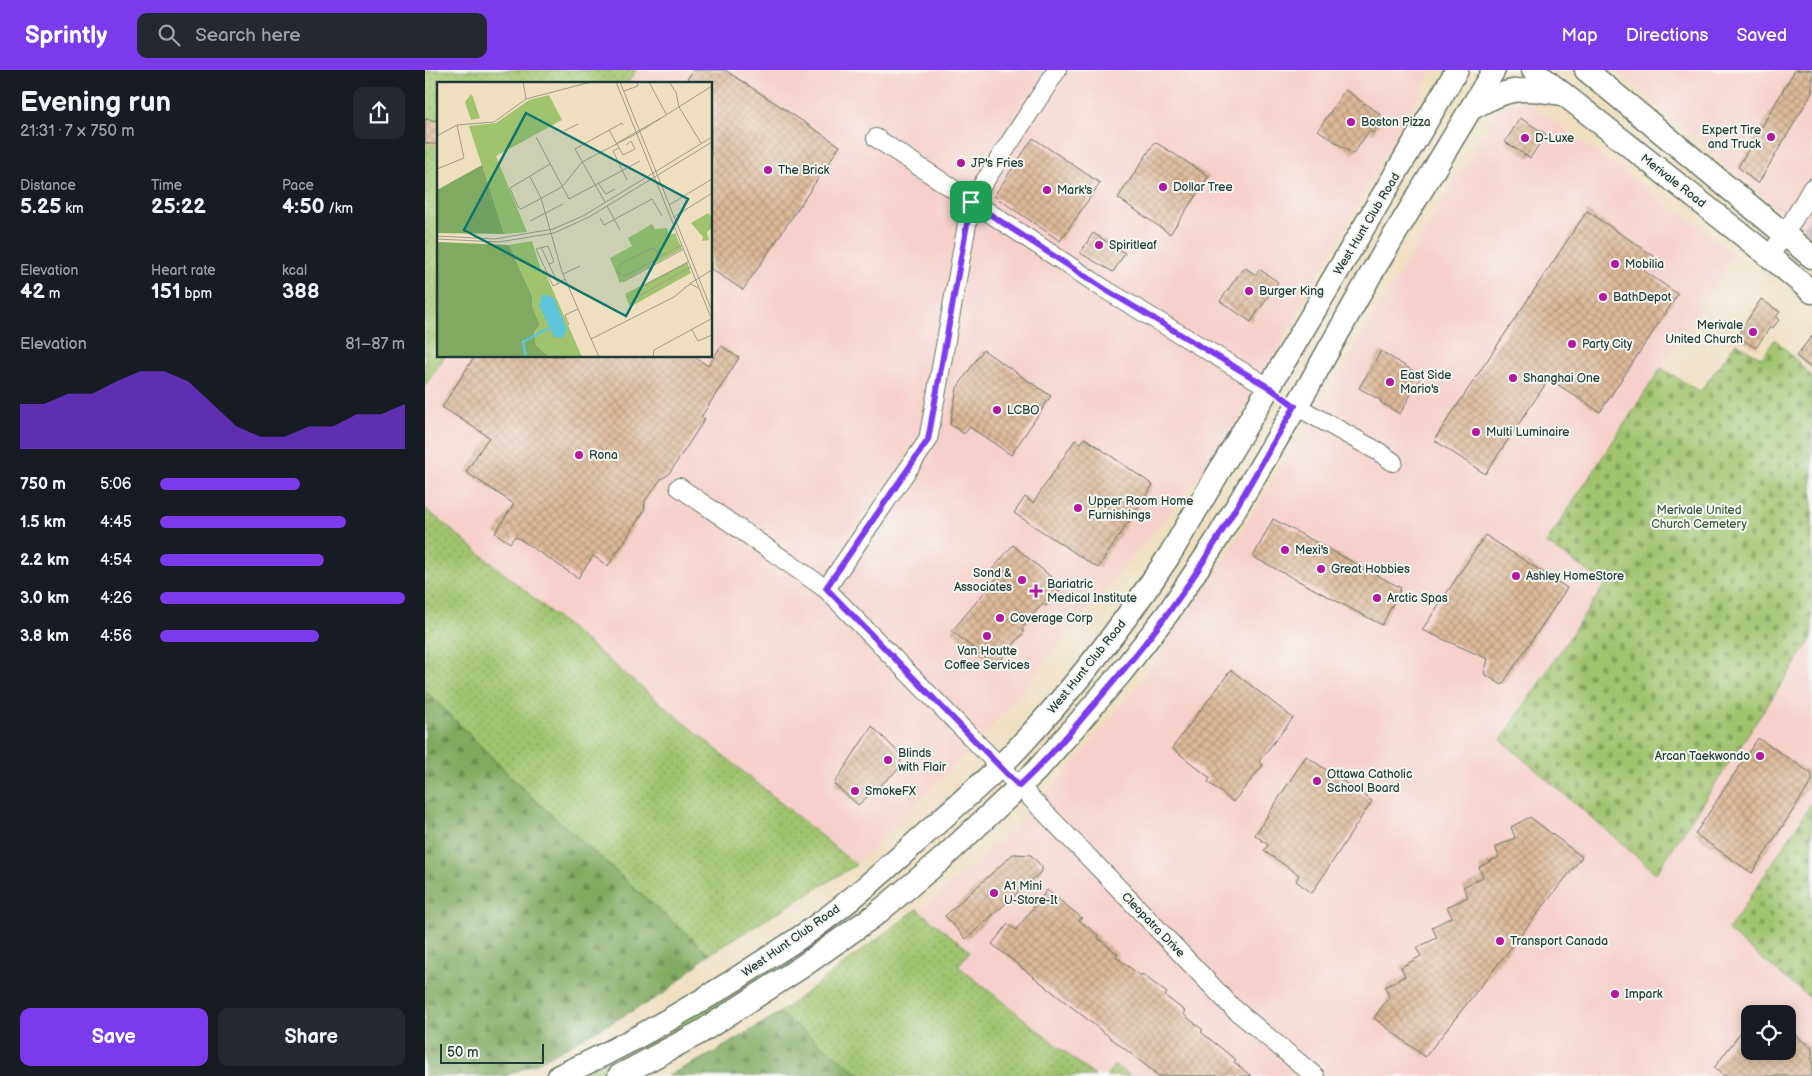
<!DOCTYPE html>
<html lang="en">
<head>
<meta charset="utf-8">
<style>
  :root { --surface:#171b24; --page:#242831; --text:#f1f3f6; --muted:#9ea1a6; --accent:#7c3aed }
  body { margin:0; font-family:"Balsamiq Sans",sans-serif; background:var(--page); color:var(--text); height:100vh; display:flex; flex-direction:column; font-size:19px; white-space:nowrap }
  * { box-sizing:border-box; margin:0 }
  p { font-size:16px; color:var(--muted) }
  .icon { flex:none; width:28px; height:28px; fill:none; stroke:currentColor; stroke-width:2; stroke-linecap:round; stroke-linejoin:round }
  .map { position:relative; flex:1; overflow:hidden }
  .sheet { display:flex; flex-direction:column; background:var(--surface); width:425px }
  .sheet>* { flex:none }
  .fabs { position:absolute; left:1316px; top:935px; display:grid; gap:10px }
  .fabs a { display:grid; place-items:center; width:55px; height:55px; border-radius:10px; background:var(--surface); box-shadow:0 2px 12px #0003; font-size:25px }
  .scale { position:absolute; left:15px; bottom:12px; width:104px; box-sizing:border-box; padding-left:5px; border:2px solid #1f3d34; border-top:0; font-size:14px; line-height:18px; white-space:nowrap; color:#1f3d34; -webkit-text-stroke:4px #f6f6f2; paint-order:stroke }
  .pin { position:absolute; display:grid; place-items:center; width:42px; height:42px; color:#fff; margin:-21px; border-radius:10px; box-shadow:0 2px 8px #0006 }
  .round { display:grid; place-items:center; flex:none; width:52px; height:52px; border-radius:10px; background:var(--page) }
  .overview { display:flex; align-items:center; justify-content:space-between; height:85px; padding:0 20px }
  h1 { font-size:28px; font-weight:600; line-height:38px }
  .figures { display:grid; grid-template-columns:repeat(3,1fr); gap:8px; height:85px; padding:5px 20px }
  .figures div { display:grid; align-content:center }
  .figures b { font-size:21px; font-weight:600 }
  .figures small { font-size:14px; font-weight:400 }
  .figures p { font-size:14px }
  .chart { height:140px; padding:10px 20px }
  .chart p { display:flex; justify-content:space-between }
  .chart svg { width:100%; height:90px; margin-top:5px; fill:var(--accent); opacity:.7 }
  .action { display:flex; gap:10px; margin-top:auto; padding:10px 20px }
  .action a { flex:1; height:58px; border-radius:10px; background:var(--accent); color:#fff; font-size:20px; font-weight:600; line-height:58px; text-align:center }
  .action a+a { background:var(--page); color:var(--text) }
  ul { padding:0 20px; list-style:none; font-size:16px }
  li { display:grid; grid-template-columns:80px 60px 1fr; align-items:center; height:38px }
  li i { height:12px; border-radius:6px; background:var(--accent) }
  header { display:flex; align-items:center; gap:30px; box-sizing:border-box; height:70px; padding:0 25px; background:var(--accent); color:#fff }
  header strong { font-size:24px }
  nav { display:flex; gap:28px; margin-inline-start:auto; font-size:18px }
  .search { width:350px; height:45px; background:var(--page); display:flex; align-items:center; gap:12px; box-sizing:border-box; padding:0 18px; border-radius:10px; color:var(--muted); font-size:19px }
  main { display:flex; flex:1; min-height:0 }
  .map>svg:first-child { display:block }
  .built { fill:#f7d0cb; fill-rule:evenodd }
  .industrial { fill:url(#industrial-grid) }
  .grass { fill:url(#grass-dots); stroke:#608051 }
  .forest { fill:url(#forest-firs); stroke:#50744a }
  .cemetery { fill:url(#cemetery-stones); stroke:#608051 }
  .building { fill:url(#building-cross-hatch) }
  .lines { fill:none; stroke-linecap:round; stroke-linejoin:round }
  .minor-casing { stroke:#687665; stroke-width:20 }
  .major-casing { stroke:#687665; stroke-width:25 }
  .minor { stroke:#fff; stroke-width:18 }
  .major { stroke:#fff; stroke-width:22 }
  .route-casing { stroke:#fff; stroke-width:10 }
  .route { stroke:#7c3aed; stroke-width:6 }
  .poi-dot { fill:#b5179e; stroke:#f6f6f2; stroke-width:2 }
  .labels { text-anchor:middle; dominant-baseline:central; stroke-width:4; stroke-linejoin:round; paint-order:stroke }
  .poi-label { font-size:12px; fill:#1f3d34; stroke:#f6f6f2; text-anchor:start }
  .street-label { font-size:12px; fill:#1f3d34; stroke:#f6f6f2 }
  .park-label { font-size:12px; fill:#3f5f42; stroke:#f6f6f2 }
  .inset-river { fill:none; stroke:#5dc4da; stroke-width:2.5 }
  .inset-road { fill:none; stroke:#9c9e88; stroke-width:1 }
  .view { fill:#0f766e; fill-opacity:0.15; stroke:#0f766e; stroke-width:2.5 }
  .inset-edge { fill:none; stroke:#1f3d34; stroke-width:2.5 }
</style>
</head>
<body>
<header>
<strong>Sprintly</strong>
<div class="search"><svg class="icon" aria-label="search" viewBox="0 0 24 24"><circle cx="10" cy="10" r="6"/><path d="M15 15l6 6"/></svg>Search here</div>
<nav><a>Map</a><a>Directions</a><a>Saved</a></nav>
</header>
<main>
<section class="sheet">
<div class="overview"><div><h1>Evening run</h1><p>21:31 · 7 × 750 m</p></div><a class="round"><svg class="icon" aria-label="share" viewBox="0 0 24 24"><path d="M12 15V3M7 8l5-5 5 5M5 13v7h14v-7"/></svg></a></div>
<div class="figures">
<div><p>Distance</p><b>5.25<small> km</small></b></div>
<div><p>Time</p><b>25:22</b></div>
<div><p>Pace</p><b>4:50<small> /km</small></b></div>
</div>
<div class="figures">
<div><p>Elevation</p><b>42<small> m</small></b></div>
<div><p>Heart rate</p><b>151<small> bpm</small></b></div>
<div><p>kcal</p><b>388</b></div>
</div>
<div class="chart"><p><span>Elevation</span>81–87 m</p>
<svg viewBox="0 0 160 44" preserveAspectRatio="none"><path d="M0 44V22L10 22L20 17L30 17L40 11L50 6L60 6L70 11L80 22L90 33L100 38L110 38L120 33L130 33L140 27L150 27L160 22V44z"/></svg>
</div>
<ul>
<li><b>750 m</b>5:06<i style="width:57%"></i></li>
<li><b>1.5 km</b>4:45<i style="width:76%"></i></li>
<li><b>2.2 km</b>4:54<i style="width:67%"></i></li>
<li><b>3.0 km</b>4:26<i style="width:100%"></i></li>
<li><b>3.8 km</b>4:56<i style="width:65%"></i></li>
</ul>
<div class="action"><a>Save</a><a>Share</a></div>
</section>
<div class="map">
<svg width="1387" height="1006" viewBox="0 0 1387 1006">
  <defs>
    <pattern id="industrial-grid" width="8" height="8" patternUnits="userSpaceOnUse" patternTransform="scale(1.25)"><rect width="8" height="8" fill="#d2bec2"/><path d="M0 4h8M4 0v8" fill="none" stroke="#aa9c9e"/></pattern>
    <pattern id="grass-dots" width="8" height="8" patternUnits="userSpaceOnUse" patternTransform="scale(1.25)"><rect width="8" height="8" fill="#a0c46e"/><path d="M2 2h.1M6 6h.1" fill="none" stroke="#82a05b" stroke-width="1.8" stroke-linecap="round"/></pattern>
    <pattern id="forest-firs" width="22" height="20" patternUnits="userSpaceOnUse" patternTransform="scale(1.25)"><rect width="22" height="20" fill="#80aa61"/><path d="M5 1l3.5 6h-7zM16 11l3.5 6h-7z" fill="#688c51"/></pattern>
    <pattern id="cemetery-stones" width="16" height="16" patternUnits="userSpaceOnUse" patternTransform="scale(1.25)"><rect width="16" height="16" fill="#a0c46e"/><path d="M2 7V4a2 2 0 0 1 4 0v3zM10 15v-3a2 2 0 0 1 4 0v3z" fill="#82a05b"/></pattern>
    <pattern id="building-cross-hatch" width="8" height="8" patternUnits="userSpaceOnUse" patternTransform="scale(1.25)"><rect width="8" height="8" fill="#dfb999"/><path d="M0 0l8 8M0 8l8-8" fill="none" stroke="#b4987e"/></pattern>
  </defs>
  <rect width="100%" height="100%" fill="#f6f6f2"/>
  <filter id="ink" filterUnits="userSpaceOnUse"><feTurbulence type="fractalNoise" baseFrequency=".02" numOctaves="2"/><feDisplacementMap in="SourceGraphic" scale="10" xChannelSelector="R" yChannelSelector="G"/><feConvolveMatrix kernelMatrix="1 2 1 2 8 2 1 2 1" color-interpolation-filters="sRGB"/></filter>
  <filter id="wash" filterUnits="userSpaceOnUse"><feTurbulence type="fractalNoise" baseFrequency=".0096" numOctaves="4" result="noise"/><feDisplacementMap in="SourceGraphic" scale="20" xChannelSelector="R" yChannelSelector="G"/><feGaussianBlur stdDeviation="1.12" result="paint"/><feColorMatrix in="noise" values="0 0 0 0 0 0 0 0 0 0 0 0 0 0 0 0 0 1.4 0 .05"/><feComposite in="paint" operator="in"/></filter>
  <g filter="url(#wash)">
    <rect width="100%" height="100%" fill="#efdfc0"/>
    <path class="built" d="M 212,0 L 1008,0 L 797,379 L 556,669 L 431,795 L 0,438 L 0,319 L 21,286 L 286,286 L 286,14 L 202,14 Z
      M 1191,0 L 1387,0 L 1387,143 L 1377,160 Z
      M 1101,31 L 1310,184 L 1121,472 L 1181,513 L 1076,670 L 1231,803 L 1387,568 L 1387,733 L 1303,860 L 1384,926 L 1387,921 L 1387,1006 L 705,1006 L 690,995 L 681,1006 L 670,1006 L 533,896 L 544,882 L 496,840 L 574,772 L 644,699 L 715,613 L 793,498 L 864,387 L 1076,36 ZM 1325,944 L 1362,944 L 1362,981 L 1325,981 Z"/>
    <path class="industrial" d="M 1387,143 L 1387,169 L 1377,160 Z"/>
    <path class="grass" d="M 0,0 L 211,0 L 202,14 L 14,14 L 14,286 L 20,286 L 0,316 Z
      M 0,438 L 431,795 L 284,884 L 98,719 L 0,620 Z
      M 492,839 L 545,881 L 533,896 L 670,1006 L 437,1006 L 354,943 Z
      M 417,850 L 373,889 L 235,974 L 174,1006 L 153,1006 Z
      M 690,995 L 705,1006 L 681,1006 Z"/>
    <path class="forest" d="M 0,620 L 98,720 L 284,884 L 240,923 L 116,991 L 80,1006 L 0,1006 Z
      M 354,943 L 437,1006 L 242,1006 L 288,983 Z"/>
    <path class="cemetery" d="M 1350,269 L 1387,306 L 1387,568 L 1231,803 L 1076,670 L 1181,513 L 1121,473 L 1236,298 L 1275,322 L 1311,273 L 1337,288 Z
      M 1387,733 L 1387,921 L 1384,927 L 1303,861 Z"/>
    <g id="blocks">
      <path class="building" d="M 268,0 L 300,0 L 415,76 L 318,220 L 286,199 L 286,14 L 259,14 Z
        M 1370,0 L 1387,0 L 1387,23 L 1333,114 L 1313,97 Z
        M 920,20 L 955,44 L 951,50 L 955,53 L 948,63 L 944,61 L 928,84 L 893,60 Z
        M 1095,48 L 1121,64 L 1105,88 L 1080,72 Z
        M 0,49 L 14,51 L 14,75 L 0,73 Z
        M 608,68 L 675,113 L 635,171 L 569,126 Z
        M 730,72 L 784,106 L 745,164 L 693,128 Z
        M 1162,141 L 1229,186 L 1219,201 L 1253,224 L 1175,342 L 1124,309 L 1060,404 L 1009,370 Z
        M 668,163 L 700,183 L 688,202 L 655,183 Z
        M 819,197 L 831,205 L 834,199 L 853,212 L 826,252 L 795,231 Z
        M 1336,229 L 1355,242 L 1351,247 L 1354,250 L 1347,259 L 1345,257 L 1331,278 L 1312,266 Z
        M 1387,266 L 1387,299 L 1371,286 Z
        M 296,276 L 314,288 L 276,347 L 280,349 L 243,405 L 236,409 L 220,431 L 219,441 L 183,496 L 168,486 L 153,508 L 90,466 L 85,473 L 70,463 L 89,434 L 41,402 L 64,367 L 17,337 L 50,286 L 268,286 L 283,296 Z
        M 558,280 L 626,326 L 586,385 L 545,357 L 539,364 L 525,354 L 532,318 Z
        M 956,281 L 996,306 L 975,344 L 955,332 L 957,331 L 934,318 Z
        M 660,368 L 728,415 L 673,498 L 589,443 L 600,427 L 608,433 L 650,370 L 656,373 Z
        M 848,449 L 976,518 L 957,555 L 828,487 Z
        M 1060,465 L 1142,518 L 1077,615 L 1059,604 L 1063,589 L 997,560 Z
        M 588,475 L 638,517 L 621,536 L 618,533 L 597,558 L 599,562 L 570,596 L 527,561 L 573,506 L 566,501 Z
        M 806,600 L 868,648 L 834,691 L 838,695 L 808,732 L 783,712 L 785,708 L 747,678 Z
        M 447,656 L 475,684 L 476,697 L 433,735 L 409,714 Z
        M 1333,668 L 1387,704 L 1387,711 L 1327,803 L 1270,764 Z
        M 881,686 L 947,731 L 887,823 L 871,811 L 874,805 L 839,781 L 843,775 L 830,765 Z
        M 1105,747 L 1157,787 L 1000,987 L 949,948 L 964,927 L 960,917 L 980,906 L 976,897 L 996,886 L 991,878 L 1012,868 L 1007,857 L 1027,847 L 1022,837 L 1043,827 L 1038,817 L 1058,807 L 1054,797 L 1074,787 L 1070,777 L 1090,768 L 1086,757 Z
        M 588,784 L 606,785 L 617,797 L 617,801 L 541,869 L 520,846 Z
        M 622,820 L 657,848 L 654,850 L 674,866 L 673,868 L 693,884 L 691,887 L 716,906 L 717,904 L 742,923 L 740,926 L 760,941 L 758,944 L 778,960 L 776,962 L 811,990 L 809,992 L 826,1006 L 734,1006 L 567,874 L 583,854 L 591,860 Z
        M 1325,950 L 1325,981 L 1362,981 L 1362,959 L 1387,978 L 1387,1006 L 1299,1006 L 1289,998 Z"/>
    </g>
  </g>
  <g filter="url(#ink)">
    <use href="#blocks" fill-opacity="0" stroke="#687665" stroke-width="1"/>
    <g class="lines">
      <defs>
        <path id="minor" d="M 451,68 L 681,220 L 845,318
          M 1344,186 L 1360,164 L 1387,118
          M 871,336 L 954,382 L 968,392
          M 254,417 L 401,519 L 679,803 L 808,938 L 890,1006
          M 401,519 L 503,370 L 546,132 L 632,0"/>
        <path id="major" d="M 1108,0 L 1344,186 L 1387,222
          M 1161,0 L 1387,187
          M 1046,39 C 1086,16 1093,18 1137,24
          M 134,1006 C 205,974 272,935 337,892 C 355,880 374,869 391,856 C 433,826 471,790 509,756 C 537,730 567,706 593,678 C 649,618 699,554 744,486 L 1032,0
          M 194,1006 L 276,962 L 378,896 L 450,845 L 516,790 L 611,701 L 655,651 L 696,603 L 743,543 L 791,471 L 884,315 L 946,204 L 1069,0"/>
      </defs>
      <use href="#minor" class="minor-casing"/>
      <use href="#major" class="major-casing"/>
      <use href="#minor" class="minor"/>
      <use href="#major" class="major"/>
    </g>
  </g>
  <g class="lines" filter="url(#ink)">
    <defs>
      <path id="route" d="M 546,132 L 681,220 L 845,318 L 870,336 C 829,405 791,478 743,543 C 719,576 693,607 666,638 C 643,665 620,692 594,716 L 401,518 L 503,370 Z"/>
    </defs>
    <use href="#route" class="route-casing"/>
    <use href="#route" class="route"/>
  </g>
  <g class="poi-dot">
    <circle cx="926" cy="52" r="5"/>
    <circle cx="1346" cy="67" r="5"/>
    <circle cx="1100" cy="68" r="5"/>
    <circle cx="536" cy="93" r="5"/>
    <circle cx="343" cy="100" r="5"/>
    <circle cx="738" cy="117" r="5"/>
    <circle cx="622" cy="120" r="5"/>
    <circle cx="674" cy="175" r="5"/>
    <circle cx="1190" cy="194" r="5"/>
    <circle cx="824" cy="221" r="5"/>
    <circle cx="1178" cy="227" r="5"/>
    <circle cx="1328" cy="262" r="5"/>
    <circle cx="1147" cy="274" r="5"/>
    <circle cx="1088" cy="308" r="5"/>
    <circle cx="965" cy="312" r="5"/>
    <circle cx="572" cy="340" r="5"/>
    <circle cx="1051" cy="362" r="5"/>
    <circle cx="154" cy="385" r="5"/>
    <circle cx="653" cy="438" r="5"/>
    <circle cx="860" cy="480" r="5"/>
    <circle cx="896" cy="499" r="5"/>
    <circle cx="1091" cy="506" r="5"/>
    <circle cx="597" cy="510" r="5"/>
    <path d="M608.5 513.5h5v5h5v5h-5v5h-5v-5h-5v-5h5z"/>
    <circle cx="952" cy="528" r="5"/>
    <circle cx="575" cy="548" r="5"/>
    <circle cx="562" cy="566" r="5"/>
    <circle cx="1335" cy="686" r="5"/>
    <circle cx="463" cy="690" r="5"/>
    <circle cx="892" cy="711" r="5"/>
    <circle cx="430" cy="721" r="5"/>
    <circle cx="569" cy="823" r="5"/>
    <circle cx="1075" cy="871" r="5"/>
    <circle cx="1190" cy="924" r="5"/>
  </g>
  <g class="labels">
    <g class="poi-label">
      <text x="936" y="52">Boston Pizza</text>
      <text x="1336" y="60" text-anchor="end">Expert Tire<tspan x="1336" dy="14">and Truck</tspan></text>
      <text x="1110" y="68">D-Luxe</text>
      <text x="546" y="93">JP's Fries</text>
      <text x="353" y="100">The Brick</text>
      <text x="748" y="117">Dollar Tree</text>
      <text x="632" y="120">Mark's</text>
      <text x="684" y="175">Spiritleaf</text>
      <text x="1200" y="194">Mobilia</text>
      <text x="834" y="221">Burger King</text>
      <text x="1188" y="227">BathDepot</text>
      <text x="1318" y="255" text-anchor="end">Merivale<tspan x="1318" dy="14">United Church</tspan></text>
      <text x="1157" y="274">Party City</text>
      <text x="975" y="305">East Side<tspan x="975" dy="14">Mario's</tspan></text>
      <text x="1098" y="308">Shanghai One</text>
      <text x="582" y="340">LCBO</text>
      <text x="1061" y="362">Multi Luminaire</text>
      <text x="164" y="385">Rona</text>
      <text x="663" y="431">Upper Room Home<tspan x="663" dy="14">Furnishings</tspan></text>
      <text x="870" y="480">Mexi's</text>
      <text x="906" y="499">Great Hobbies</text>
      <text x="587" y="503" text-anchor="end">Sond &amp;<tspan x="587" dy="14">Associates</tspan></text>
      <text x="1101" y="506">Ashley HomeStore</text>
      <text x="622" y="514">Bariatric<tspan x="622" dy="14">Medical Institute</tspan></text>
      <text x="962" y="528">Arctic Spas</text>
      <text x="585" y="548">Coverage Corp</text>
      <text x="562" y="581" text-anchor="middle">Van Houtte<tspan x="562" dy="14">Coffee Services</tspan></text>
      <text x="473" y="683">Blinds<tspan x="473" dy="14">with Flair</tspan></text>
      <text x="1325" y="686" text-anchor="end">Arcan Taekwondo</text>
      <text x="902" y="704">Ottawa Catholic<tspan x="902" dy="14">School Board</tspan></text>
      <text x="440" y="721">SmokeFX</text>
      <text x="579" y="816">A1 Mini<tspan x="579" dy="14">U-Store-It</tspan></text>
      <text x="1085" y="871">Transport Canada</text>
      <text x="1200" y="924">Impark</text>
    </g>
    <g class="street-label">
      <text transform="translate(1248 111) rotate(38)">Merivale Road</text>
      <text transform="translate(942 154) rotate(-59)">West Hunt Club Road</text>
      <text transform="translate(662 597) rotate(-51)">West Hunt Club Road</text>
      <text transform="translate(728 855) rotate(46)">Cleopatra Drive</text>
      <text transform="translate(366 871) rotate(-35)">West Hunt Club Road</text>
    </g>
    <g class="park-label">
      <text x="1274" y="440">Merivale United<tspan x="1274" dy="14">Church Cemetery</tspan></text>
    </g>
  </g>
  <g transform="translate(12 12)">
    <rect width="275" height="275" fill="#efdfc0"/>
    <path d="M 34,12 L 36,15 L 43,36 L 34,38 L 28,20 ZM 112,13 L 125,38 L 59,74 L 90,150 L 67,152 L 32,44 L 59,41 L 92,18 ZM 271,131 L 275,134 L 275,146 L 270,150 L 272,158 L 265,159 L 266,155 L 254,141 ZM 95,159 L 105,191 L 108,190 L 145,275 L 112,275 L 99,263 L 97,250 L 103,243 L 95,224 L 95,214 L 72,163 Z" fill="#a0c46e"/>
    <path d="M 45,83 L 67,152 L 0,151 L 0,108 ZM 0,160 L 72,163 L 95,214 L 95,224 L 103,243 L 97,250 L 99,263 L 112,275 L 0,275 Z" fill="#80aa61"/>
    <path d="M 215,142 L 218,147 L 230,146 L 232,153 L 238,151 L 245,167 L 183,201 L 173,176 L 195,164 L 191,156 ZM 250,180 L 254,191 L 193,225 L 188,212 Z" fill="#a0c46e"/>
    <path d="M 106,212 L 117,216 L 130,248 L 125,256 L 117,255 L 102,223 Z" fill="#5dc4da"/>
    <path class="inset-river" d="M 89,275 L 86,260 L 112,246"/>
    <path class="inset-road" d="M 86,0 L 89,17M 179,0 L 275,238M 183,0 L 275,229M 212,0 L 229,32M 232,0 L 239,10 L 242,25 L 264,61M 187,9 L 201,4 L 200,0M 172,48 L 186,73 L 198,67 L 194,59 L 189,63M 127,49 L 141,42M 0,54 L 20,43 L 57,40 L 89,17 L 154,0M 99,55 L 132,117 L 203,79M 180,61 L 224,36M 182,66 L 176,69 L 190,98M 113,82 L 73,106 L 81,125 L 84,127 L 125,105 L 145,80 L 199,52 L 275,4M 0,87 L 27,76 L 20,43M 93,95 L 104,116 L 125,190 L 162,275M 161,101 L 169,112 L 178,107M 168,120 L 138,67 L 185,41 L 186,43M 232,123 L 275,97M 170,124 L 183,148M 237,135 L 275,111M 163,136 L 167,143 L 215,117 L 225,134M 93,139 L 126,122M 0,154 L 58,157 L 116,147 L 146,134 L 275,55M 0,157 L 62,160 L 117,151 L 152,135 L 275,60M 104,165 L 112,182M 226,173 L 215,166 L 184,182 L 180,190 L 188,194 L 245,163M 126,192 L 143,184M 186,200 L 247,167M 121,202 L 112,182 L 117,180 L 111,164 L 99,167 L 116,204 L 121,202 L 128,197M 252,202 L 275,188M 203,206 L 251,180M 247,206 L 254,202 L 261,206M 195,218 L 254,185M 132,243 L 128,233 L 141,227M 255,248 L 261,259 L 275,253M 154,257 L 237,215 L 248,206M 216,275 L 217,268 L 274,237"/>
    <path class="view" d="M 89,31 L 251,117 L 189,234 L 27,148 Z"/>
    <rect width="275" height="275" class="inset-edge"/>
  </g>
</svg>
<div class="fabs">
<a><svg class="icon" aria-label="locate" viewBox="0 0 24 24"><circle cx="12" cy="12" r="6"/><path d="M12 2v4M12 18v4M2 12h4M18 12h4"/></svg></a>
</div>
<div class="scale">50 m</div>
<div class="pin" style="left:546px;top:132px;background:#1e9e55"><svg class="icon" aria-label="arrive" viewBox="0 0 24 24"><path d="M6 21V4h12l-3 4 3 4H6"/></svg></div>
</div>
</main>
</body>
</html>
